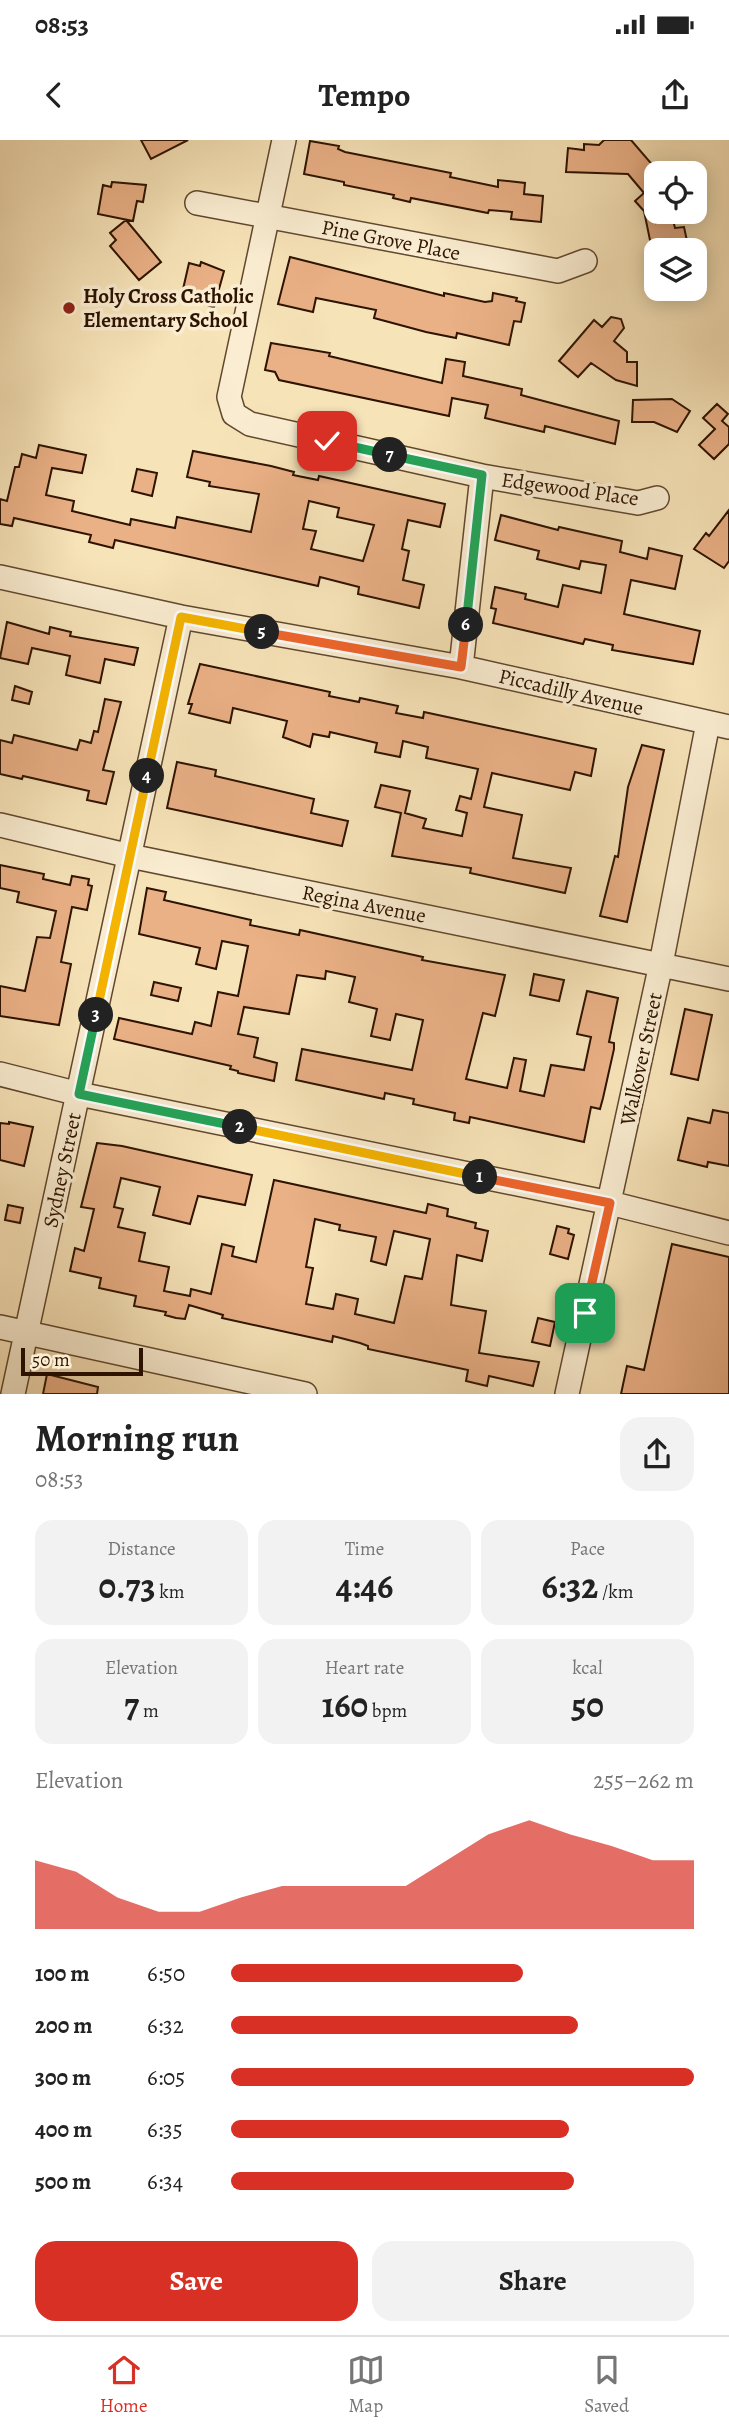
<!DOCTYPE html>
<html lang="en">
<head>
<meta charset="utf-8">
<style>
  :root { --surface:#fff; --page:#f2f2f2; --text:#222; --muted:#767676; --line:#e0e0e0; --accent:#d93025 }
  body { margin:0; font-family:Alegreya,serif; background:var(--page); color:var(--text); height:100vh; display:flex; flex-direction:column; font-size:26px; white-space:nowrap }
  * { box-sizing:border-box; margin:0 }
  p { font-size:23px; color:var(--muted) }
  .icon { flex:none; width:38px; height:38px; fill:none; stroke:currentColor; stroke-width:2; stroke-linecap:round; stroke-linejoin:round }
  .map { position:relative; height:1254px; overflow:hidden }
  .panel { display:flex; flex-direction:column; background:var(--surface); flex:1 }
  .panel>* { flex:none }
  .fabs { position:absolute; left:644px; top:21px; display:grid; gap:14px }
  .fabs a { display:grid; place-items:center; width:63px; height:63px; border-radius:14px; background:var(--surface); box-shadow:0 4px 18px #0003; font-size:35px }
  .scale { position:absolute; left:21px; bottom:18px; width:122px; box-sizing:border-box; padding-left:7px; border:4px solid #2d1300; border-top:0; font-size:19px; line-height:24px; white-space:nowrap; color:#2d1300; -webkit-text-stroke:5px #faedd1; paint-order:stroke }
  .pin { position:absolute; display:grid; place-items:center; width:60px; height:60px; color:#fff; margin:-30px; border-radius:14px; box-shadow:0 4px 10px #0006 }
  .km { position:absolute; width:35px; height:35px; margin:-18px; border-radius:50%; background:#222; color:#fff; font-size:19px; line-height:35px; text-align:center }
  .round { display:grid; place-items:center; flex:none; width:74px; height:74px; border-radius:21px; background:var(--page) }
  .head { display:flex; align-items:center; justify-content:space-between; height:119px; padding:0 35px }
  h1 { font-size:38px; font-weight:700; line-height:52px }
  .figures { display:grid; grid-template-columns:repeat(3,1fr); gap:10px; height:119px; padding:7px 35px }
  .figures div { display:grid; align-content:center; border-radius:18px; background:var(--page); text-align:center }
  .figures b { font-size:35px; font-weight:700 }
  .figures small { font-size:19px; font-weight:400 }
  .figures p { font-size:19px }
  .chart { height:196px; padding:14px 35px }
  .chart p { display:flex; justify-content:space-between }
  .chart svg { width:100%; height:126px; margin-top:7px; fill:var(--accent); opacity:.7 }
  .action { display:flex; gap:14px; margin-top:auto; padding:14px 35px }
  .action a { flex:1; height:80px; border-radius:21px; background:var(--accent); color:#fff; font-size:28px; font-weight:700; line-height:80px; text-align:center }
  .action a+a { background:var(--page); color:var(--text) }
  ul { padding:0 35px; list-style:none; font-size:23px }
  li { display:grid; grid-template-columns:112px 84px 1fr; align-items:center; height:52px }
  li i { height:18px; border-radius:9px; background:var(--accent) }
  .status { display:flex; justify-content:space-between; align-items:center; height:49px; padding:0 35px; background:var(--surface); direction:ltr }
  .status svg { height:19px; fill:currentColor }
  header { display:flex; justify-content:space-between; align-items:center; height:91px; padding:0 35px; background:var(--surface); font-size:32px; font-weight:700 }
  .menu { display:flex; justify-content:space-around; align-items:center; height:98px; border-top:2px solid var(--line); background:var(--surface); font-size:19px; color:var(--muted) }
  .menu a { display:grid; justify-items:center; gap:4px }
  .menu .selected { color:var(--accent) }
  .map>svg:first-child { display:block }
  .building { fill:#eab086; stroke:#2d1300; stroke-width:2; fill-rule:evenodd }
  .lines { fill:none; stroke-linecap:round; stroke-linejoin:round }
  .minor-casing { stroke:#60472e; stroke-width:26 }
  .minor { stroke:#faedd1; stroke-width:23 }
  .split-1-casing { stroke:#fff; stroke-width:14 }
  .split-2-casing { stroke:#fff; stroke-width:14 }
  .split-3-casing { stroke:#fff; stroke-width:14 }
  .split-4-casing { stroke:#fff; stroke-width:14 }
  .split-5-casing { stroke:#fff; stroke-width:14 }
  .split-6-casing { stroke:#fff; stroke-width:14 }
  .split-7-casing { stroke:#fff; stroke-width:14 }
  .split-8-casing { stroke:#fff; stroke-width:14 }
  .split-1 { stroke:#f0652b; stroke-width:9 }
  .split-2 { stroke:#f5b400; stroke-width:9 }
  .split-3 { stroke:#22a559; stroke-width:9 }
  .split-4 { stroke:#f5b400; stroke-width:9 }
  .split-5 { stroke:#f5b400; stroke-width:9 }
  .split-6 { stroke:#f0652b; stroke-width:9 }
  .split-7 { stroke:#22a559; stroke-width:9 }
  .split-8 { stroke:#22a559; stroke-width:9 }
  .poi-dot { fill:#8f2418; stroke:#faedd1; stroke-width:2.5 }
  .labels { text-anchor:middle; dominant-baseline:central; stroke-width:7; stroke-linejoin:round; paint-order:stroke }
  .street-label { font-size:21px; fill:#2d1300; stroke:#faedd1 }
  .poi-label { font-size:21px; font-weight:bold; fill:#2d1300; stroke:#faedd1; text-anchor:start }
</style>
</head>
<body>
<div class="status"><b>08:53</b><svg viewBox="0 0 49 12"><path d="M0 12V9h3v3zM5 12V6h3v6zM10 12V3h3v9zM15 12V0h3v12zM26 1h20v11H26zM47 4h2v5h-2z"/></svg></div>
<header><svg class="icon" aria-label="back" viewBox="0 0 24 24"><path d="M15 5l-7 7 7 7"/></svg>Tempo<svg class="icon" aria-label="share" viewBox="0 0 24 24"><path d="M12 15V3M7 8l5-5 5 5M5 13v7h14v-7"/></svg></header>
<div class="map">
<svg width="729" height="1254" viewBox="0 0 729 1254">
  <rect width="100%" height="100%" fill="#f7e3b8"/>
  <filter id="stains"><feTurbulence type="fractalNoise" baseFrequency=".00286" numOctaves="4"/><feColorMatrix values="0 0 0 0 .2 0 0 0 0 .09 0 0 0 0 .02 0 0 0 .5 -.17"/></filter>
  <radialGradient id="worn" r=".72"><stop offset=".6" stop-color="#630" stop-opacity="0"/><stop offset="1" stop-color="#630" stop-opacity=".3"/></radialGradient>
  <path class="building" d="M 141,0 L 188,0 L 151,19 Z
    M 604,0 L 631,0 L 656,29 L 656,83 L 673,80 L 675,88 L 684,87 L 689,110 L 661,110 L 660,104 L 651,105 L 644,71 L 635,61 L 644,53 L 628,34 L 566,32 L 568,8 L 584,10 L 584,4 L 599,5 Z
    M 310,1 L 339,6 L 338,9 L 345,12 L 451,33 L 450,37 L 498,47 L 498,40 L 525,43 L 524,54 L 543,56 L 541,82 L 511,79 L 512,72 L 489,70 L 488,73 L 411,58 L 410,62 L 393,58 L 394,55 L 344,45 L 344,42 L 304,34 Z
    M 112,42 L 146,45 L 143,62 L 137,61 L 133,81 L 98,74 L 103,45 L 111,47 Z
    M 126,80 L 161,122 L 139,140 L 110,106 L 116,100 L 110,93 Z
    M 290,117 L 444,156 L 444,153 L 485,162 L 492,161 L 493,153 L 517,158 L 516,161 L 525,163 L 521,182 L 514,181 L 509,205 L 457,193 L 456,198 L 426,192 L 374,178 L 376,170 L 316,158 L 313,172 L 278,164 Z
    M 201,122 L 224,131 L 214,167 L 181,158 L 189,123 L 200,126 Z
    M 611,177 L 621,179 L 624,188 L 614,201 L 627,212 L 627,222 L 637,222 L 637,246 L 616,240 L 591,223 L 578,237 L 559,221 L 594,180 L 602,187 Z
    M 271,203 L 330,213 L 329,216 L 442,243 L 446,219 L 465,222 L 463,236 L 522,249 L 521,255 L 619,281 L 615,304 L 545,286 L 544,292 L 485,278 L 488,265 L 452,258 L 449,276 L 279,240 L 275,232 L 265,230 Z
    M 672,259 L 690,271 L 677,292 L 654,282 L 632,282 L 633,260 Z
    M 717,264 L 728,274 L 722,281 L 729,287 L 729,304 L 714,319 L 699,305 L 715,289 L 703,278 Z
    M 39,305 L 86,315 L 82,333 L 52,328 L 46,355 L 74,361 L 72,371 L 130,385 L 131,379 L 175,388 L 177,377 L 251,392 L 259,354 L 209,346 L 210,342 L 187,337 L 193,311 L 271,326 L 294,332 L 293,335 L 318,340 L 319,336 L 445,364 L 440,387 L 408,380 L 402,409 L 409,411 L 403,440 L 424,445 L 419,468 L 358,454 L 359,447 L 320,437 L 318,446 L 115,400 L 113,408 L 89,402 L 91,395 L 14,378 L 12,386 L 0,384 L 0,359 L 7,361 L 15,327 L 19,327 L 22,314 L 36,318 ZM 309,361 L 339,368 L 337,377 L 374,385 L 363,421 L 311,409 L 316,391 L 303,389 Z
    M 137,329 L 157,333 L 152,356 L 132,351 Z
    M 729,370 L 729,421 L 724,428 L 694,409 L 706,393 L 709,396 Z
    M 501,375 L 558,390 L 559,387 L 622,401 L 620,412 L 647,419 L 649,408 L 682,416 L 675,449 L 631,440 L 624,474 L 700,491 L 693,524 L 612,510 L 613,505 L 585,499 L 583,504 L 493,483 L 496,469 L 491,468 L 495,447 L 526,454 L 525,459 L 558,467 L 563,445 L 601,453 L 606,425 L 581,421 L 579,429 L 537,419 L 539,411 L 495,400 Z
    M 7,482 L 49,494 L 50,487 L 71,492 L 70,496 L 138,508 L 134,525 L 105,519 L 100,543 L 66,535 L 70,516 L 32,508 L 28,524 L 0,518 Z
    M 200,524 L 330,552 L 329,556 L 359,562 L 360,558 L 398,566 L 396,573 L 423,578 L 424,572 L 596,609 L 591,636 L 575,632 L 570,650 L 492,633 L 484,667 L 522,675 L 513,718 L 571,728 L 565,753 L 470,733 L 471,728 L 392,716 L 401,673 L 375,667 L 381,645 L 410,651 L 405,673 L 426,679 L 423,688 L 462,696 L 467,673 L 456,670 L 460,656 L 471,659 L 478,629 L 426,618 L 428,607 L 403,601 L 400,617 L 375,612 L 377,603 L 330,592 L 329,597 L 313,594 L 310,607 L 283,597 L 287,581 L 233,568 L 230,583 L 189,573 L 192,564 L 188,564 Z
    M 15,546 L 32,552 L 29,564 L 12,560 Z
    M 105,559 L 121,562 L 103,630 L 114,632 L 106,664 L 87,660 L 89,651 L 23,636 L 22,639 L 0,634 L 0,600 L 12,603 L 14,595 L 77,610 L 80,600 L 91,603 L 94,591 L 98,592 Z
    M 642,605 L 664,610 L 627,782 L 600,776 L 615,716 L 618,717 L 628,647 Z
    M 177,622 L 216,630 L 215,636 L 314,659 L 311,673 L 348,681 L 342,706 L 167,668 Z
    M 0,725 L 44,734 L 43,739 L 70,745 L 72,736 L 89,739 L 88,745 L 92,746 L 87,770 L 72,767 L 61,822 L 71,824 L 59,885 L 0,876 L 0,846 L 25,851 L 37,797 L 50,798 L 56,771 L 17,762 L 19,752 L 0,748 Z
    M 147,748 L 166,752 L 164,760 L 251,780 L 250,785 L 299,795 L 300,790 L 423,817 L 422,820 L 505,835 L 495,876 L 483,873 L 466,939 L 507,948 L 514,918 L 526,920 L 520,951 L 544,956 L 551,925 L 584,930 L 591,897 L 577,894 L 587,851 L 618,858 L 609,902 L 614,903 L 614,909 L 603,958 L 600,969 L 591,967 L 584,1002 L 470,977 L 469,983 L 454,980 L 455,973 L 413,964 L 414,959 L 385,953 L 384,959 L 296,940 L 302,909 L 412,930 L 423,880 L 396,874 L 390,900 L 371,896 L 377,869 L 349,862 L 355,837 L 326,831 L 325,839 L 297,835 L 289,874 L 244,867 L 238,894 L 258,898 L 254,917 L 277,923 L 274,941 L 238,933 L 238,931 L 230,929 L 231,926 L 114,899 L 119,878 L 192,894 L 195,882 L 211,886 L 218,852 L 238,856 L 248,806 L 222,801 L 216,829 L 196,824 L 200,808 L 139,794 Z
    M 534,834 L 564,840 L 559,861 L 530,855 Z
    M 154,842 L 181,848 L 178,861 L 151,855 Z
    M 685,869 L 712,875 L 698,940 L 671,934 Z
    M 713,970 L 729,973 L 729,1026 L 708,1022 L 707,1027 L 678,1020 L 688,978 L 710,983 Z
    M 9,982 L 33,987 L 24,1026 L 0,1020 L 0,983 L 9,984 Z
    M 97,1003 L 122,1006 L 252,1035 L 245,1065 L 198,1056 L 190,1084 L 153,1075 L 160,1047 L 121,1038 L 114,1067 L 123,1069 L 118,1087 L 145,1093 L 139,1121 L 169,1127 L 164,1151 L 190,1156 L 191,1149 L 211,1154 L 222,1104 L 234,1107 L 232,1116 L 256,1122 L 274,1040 L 426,1073 L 428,1064 L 448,1069 L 447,1076 L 476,1083 L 475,1088 L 488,1091 L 482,1121 L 457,1115 L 451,1165 L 486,1171 L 479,1213 L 539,1222 L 533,1246 L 489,1236 L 487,1246 L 466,1241 L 468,1230 L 368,1209 L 368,1206 L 360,1203 L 333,1196 L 332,1202 L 222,1178 L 223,1175 L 189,1165 L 185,1179 L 176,1178 L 165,1175 L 166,1172 L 134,1166 L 136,1156 L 99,1148 L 101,1138 L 70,1131 L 75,1108 L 84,1111 L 94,1069 L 81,1067 ZM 315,1079 L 340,1085 L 339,1090 L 376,1097 L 371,1121 L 386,1125 L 394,1091 L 430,1099 L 422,1139 L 405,1136 L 394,1183 L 355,1174 L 358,1159 L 336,1154 L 333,1169 L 306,1164 L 313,1128 L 306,1127 Z
    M 8,1065 L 23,1068 L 20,1083 L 5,1080 Z
    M 557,1086 L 569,1089 L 568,1093 L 574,1095 L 568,1119 L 550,1114 Z
    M 672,1104 L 729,1117 L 729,1254 L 621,1254 L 627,1226 L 644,1230 Z
    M 538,1178 L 555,1182 L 550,1206 L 532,1202 Z
    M 47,1234 L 98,1247 L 97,1254 L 43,1254 Z"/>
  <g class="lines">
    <defs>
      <path id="minor" d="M 284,0 L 229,257 L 234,274 L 250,284 L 482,336 L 638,363 L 657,358
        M 197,63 L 558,131 L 585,121
        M 0,437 L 181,477 L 461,527 L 729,587
        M 461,527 L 482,336
        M 0,685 L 130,716 L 729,839
        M 0,934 L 79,954 L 610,1063 L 729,1093
        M 0,1187 L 305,1254
        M 13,1254 L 181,477
        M 567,1254 L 661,824 L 708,583"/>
    </defs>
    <use href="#minor" class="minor-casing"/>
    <use href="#minor" class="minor"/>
  </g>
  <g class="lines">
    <defs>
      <path id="split-1" d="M 480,1037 L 610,1063 L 585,1173"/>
      <path id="split-2" d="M 240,987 L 480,1037"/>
      <path id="split-3" d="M 96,875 L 79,954 L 240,987"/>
      <path id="split-4" d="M 96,875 L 147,636"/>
      <path id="split-5" d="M 147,636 L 181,477 L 262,492"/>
      <path id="split-6" d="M 262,492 L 461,527 L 466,485"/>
      <path id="split-7" d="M 390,315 L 482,335 L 466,485"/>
      <path id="split-8" d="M 327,301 L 390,315"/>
    </defs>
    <use href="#split-1" class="split-1-casing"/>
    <use href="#split-2" class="split-2-casing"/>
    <use href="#split-3" class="split-3-casing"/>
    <use href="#split-4" class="split-4-casing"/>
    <use href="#split-5" class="split-5-casing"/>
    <use href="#split-6" class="split-6-casing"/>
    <use href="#split-7" class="split-7-casing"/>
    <use href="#split-8" class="split-8-casing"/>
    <use href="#split-1" class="split-1"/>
    <use href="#split-2" class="split-2"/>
    <use href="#split-3" class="split-3"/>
    <use href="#split-4" class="split-4"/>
    <use href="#split-5" class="split-5"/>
    <use href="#split-6" class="split-6"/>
    <use href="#split-7" class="split-7"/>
    <use href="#split-8" class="split-8"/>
  </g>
  <circle class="poi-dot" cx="69" cy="168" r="7"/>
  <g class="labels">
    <g class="street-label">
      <text transform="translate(391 100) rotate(11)">Pine Grove Place</text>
      <text transform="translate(570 349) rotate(8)">Edgewood Place</text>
      <text transform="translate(571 552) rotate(13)">Piccadilly Avenue</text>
      <text transform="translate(364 764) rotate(11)">Regina Avenue</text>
      <text transform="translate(641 919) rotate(-78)">Walkover Street</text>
      <text transform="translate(62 1030) rotate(-78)">Sydney Street</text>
    </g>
    <g class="poi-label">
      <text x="83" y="156">Holy Cross Catholic<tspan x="83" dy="24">Elementary School</tspan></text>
    </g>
  </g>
  <rect width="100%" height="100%" filter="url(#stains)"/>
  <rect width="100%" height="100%" fill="url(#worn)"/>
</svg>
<div class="fabs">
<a><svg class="icon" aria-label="locate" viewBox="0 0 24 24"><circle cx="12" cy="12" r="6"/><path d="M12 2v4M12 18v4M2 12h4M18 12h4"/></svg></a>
<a><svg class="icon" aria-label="layers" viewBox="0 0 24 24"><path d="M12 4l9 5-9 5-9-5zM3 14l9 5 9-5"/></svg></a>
</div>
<div class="scale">50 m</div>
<div class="pin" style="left:585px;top:1173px;background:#1e9e55"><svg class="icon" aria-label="arrive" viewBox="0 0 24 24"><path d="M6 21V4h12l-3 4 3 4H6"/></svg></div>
<div class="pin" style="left:327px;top:301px;background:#d93025"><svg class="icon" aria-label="check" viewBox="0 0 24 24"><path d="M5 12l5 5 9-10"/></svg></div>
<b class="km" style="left:480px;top:1037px">1</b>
<b class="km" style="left:240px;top:987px">2</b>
<b class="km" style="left:96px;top:875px">3</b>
<b class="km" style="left:147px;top:636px">4</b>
<b class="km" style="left:262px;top:492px">5</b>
<b class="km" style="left:466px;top:485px">6</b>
<b class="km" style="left:390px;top:315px">7</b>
</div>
<section class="panel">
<div class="head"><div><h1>Morning run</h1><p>08:53</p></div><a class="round"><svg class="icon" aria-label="share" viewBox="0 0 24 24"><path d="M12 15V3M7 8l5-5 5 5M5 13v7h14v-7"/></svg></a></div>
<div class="figures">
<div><p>Distance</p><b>0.73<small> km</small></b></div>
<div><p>Time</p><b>4:46</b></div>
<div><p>Pace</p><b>6:32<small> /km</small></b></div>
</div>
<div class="figures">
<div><p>Elevation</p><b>7<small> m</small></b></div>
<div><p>Heart rate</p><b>160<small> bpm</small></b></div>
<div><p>kcal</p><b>50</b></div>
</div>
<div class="chart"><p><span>Elevation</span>255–262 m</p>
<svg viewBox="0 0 160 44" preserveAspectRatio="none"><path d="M0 44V20L10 24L20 33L30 38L40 38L50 33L60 29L70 29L80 29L90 29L100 20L110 11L120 6L130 11L140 15L150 20L160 20V44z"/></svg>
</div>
<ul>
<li><b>100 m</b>6:50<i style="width:63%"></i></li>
<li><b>200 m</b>6:32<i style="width:75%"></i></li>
<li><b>300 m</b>6:05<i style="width:100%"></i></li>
<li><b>400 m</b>6:35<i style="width:73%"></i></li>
<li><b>500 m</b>6:34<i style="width:74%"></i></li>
</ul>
<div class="action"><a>Save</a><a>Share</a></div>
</section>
<nav class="menu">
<a class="selected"><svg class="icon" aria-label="home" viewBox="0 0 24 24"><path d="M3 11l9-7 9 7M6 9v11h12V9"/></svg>Home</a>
<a><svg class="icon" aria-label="map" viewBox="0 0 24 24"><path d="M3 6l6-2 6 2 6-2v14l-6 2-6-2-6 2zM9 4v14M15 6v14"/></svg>Map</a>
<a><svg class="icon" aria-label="saved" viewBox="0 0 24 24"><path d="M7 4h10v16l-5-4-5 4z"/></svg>Saved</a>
</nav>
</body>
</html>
